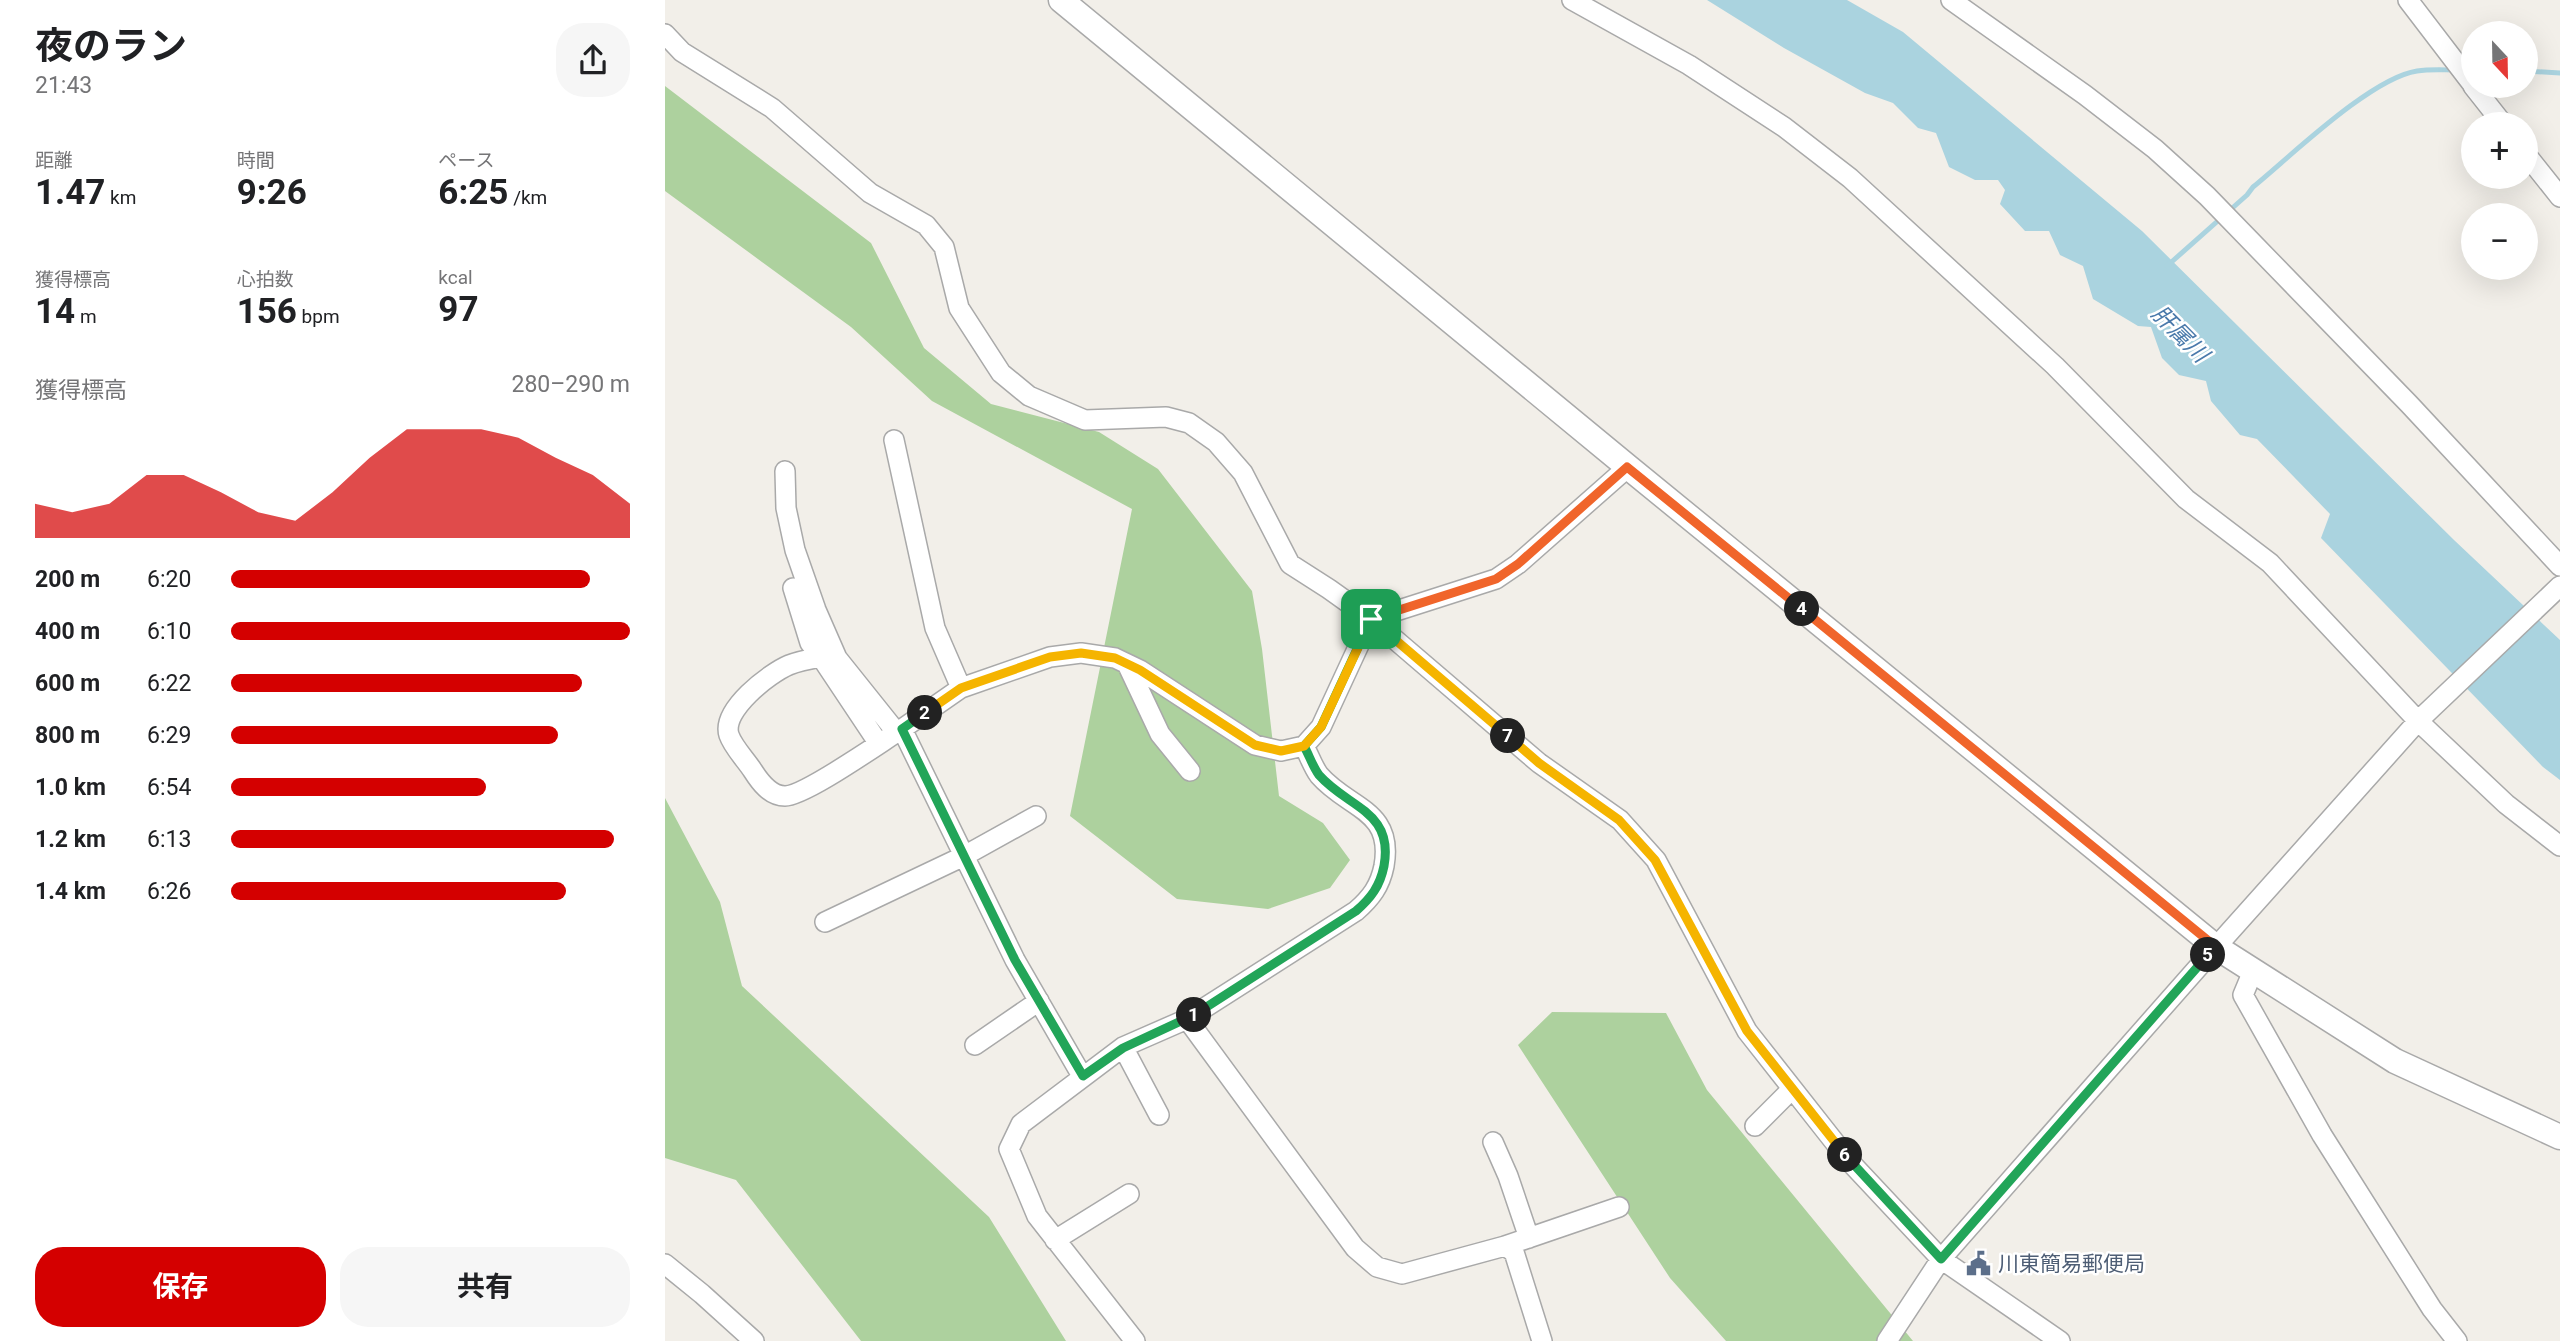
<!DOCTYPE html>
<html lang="ja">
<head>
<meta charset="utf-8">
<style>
  :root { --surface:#fff; --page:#f6f6f6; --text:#202124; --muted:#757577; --accent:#d40000 }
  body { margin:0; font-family:Roboto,"Noto Sans JP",sans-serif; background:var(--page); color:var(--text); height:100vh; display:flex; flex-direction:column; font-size:26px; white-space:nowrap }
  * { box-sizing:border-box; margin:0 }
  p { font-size:23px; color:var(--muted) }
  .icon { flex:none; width:38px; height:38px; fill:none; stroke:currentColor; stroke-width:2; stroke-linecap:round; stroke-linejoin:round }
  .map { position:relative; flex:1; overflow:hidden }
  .details { display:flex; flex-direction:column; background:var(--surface); width:665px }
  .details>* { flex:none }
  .needle { width:46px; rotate:158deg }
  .controls { position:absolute; left:1796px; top:21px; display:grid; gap:14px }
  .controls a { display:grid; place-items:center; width:77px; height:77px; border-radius:50%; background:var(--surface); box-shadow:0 7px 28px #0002; font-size:35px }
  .pin { position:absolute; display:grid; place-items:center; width:60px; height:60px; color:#fff; margin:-30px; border-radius:14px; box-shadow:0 4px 10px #0006 }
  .km { position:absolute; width:35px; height:35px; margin:-18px; border-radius:50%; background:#222; color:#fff; font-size:19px; line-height:35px; text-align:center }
  .round { display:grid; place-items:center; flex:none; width:74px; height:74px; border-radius:28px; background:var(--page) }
  .head { display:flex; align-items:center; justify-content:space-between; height:119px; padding:0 35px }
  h1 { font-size:38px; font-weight:700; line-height:52px }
  .stats { display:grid; grid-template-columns:repeat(3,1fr); gap:10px; height:119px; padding:7px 35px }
  .stats div { display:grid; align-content:center }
  .stats b { font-size:35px; font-weight:700 }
  .stats small { font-size:19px; font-weight:400 }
  .stats p { font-size:19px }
  .chart { height:196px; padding:14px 35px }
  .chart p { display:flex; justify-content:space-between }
  .chart svg { width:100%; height:126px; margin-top:7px; fill:var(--accent); opacity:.7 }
  .cta { display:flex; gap:14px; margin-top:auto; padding:14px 35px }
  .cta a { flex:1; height:80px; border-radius:28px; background:var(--accent); color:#fff; font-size:28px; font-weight:700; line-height:80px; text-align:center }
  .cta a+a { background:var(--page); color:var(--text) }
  ul { padding:0 35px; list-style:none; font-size:23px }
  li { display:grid; grid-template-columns:112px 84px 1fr; align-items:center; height:52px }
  li i { height:18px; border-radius:9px; background:var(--accent) }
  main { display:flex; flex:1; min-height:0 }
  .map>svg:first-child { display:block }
  .forest { fill:#add19e }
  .water { fill:#aad3df }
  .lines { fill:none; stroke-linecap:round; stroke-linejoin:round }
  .stream { stroke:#aad3df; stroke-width:5 }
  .minor-casing { stroke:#a9a9a9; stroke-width:22 }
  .tertiary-casing { stroke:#a9a9a9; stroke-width:27 }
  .minor { stroke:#fff; stroke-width:19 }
  .tertiary { stroke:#fff; stroke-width:24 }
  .split-1-casing { stroke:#fff; stroke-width:14 }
  .split-2-casing { stroke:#fff; stroke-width:14 }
  .split-3-casing { stroke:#fff; stroke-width:14 }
  .split-4-casing { stroke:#fff; stroke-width:14 }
  .split-5-casing { stroke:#fff; stroke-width:14 }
  .split-6-casing { stroke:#fff; stroke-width:14 }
  .split-7-casing { stroke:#fff; stroke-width:14 }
  .split-8-casing { stroke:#fff; stroke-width:14 }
  .split-1 { stroke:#22a559; stroke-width:9 }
  .split-2 { stroke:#22a559; stroke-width:9 }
  .split-3 { stroke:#f5b400; stroke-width:9 }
  .split-4 { stroke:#f0652b; stroke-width:9 }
  .split-5 { stroke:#f0652b; stroke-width:9 }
  .split-6 { stroke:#22a559; stroke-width:9 }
  .split-7 { stroke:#f5b400; stroke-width:9 }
  .split-8 { stroke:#f5b400; stroke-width:9 }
  .labels { text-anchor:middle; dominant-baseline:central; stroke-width:5; stroke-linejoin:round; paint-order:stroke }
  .service-label { font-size:21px; fill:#4e5e75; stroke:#fff; text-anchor:start }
  .water-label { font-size:23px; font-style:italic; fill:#4a7aab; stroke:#fff }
</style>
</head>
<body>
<main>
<section class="details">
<div class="head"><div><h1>夜のラン</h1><p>21:43</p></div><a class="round"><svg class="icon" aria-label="share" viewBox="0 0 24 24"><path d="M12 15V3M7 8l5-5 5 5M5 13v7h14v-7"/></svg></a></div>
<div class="stats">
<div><p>距離</p><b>1.47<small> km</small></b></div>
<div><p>時間</p><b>9:26</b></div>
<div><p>ペース</p><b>6:25<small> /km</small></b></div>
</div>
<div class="stats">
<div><p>獲得標高</p><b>14<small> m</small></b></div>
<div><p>心拍数</p><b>156<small> bpm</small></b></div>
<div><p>kcal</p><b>97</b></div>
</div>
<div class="chart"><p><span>獲得標高</span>280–290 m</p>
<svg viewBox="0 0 160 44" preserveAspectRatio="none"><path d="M0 44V32L10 35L20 32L30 22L40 22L50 28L60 35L70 38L80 28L90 16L100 6L110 6L120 6L130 9L140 16L150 22L160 32V44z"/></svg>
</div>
<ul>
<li><b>200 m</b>6:20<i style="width:90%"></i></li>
<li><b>400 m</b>6:10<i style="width:100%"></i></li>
<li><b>600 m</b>6:22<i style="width:88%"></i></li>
<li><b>800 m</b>6:29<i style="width:82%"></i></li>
<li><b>1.0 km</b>6:54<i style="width:64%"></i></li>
<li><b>1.2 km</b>6:13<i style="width:96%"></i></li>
<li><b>1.4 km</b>6:26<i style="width:84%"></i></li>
</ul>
<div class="cta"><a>保存</a><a>共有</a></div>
</section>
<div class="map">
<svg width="1895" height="1341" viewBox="0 0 1895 1341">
  <rect width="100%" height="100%" fill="#f2efe9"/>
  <path class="forest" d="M 0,86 L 206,243 L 259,348 L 326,404 L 434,432 L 493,469 L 587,591 L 597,649 L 614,796 L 658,823 L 685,860 L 665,888 L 603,909 L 512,899 L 405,816 L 467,509 L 267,401 L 186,327 L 0,191 Z
    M 0,798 L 55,902 L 77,986 L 324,1217 L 401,1341 L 196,1341 L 71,1180 L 0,1158 Z
    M 887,1012 L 1001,1013 L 1042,1090 L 1248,1341 L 1061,1341 L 1005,1278 L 853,1045 Z"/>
  <path class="water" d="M 1042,0 L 1182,0 L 1238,32 L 1477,231 L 1789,540 L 1895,640 L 1895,780 L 1878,767 L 1656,538 L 1665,514 L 1592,439 L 1575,435 L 1546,401 L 1541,381 L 1514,375 L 1497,358 L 1486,327 L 1473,326 L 1428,299 L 1418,266 L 1395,255 L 1384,231 L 1360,231 L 1335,204 L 1340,190 L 1333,180 L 1310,180 L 1284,167 L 1271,133 L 1253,128 L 1228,103 L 1200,93 L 1119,48 Z"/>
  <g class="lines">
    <path class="stream" d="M 1860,71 L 1895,73
      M 1502,266 L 1582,195 L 1588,187 C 1626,156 1706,78 1752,71 C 1765,69 1778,70 1791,70"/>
    <defs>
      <path id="minor" d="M 907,0 L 1024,65 L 1119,127 L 1185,178 L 1390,366 L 1521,499 L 1605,563 L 1753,721 L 1841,804 L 1895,846
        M 1286,0 L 1420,95 L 1490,149 L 1542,196 L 1744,404 L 1895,566
        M 1743,0 L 1808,85
        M 0,34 L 17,52 L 107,108 L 205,193 L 261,225 L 279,247 L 294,308 L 336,373 L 364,396 L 420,420 L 501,417 L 524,423 L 551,442 L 578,473 L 625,564 L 664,589 L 706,619 L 874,763 L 955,820 L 991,860 L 1082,1031 L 1186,1163 L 1276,1259 L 1395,1341
        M 1808,86 L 1838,124
        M 1860,153 L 1895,197
        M 229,440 L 270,628 L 296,688
        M 120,471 L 121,508 L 130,550 L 151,610 L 172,658 L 232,733
        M 128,588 L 145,643 L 156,657
        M 462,664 L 495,734 L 525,771
        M 214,744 L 156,657 C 145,659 134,661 124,665 C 105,673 56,710 64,735 C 68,747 81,760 88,771 C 95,782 105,796 120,796 C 140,796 216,742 237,729
        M 160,922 L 299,856 L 371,816
        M 1588,971 L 1578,995 L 1657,1135 L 1767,1309 L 1792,1341
        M 522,1019 L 690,1248 L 712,1267 L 737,1274 L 840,1246 L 849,1252 L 877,1341
        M 310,1045 L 374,1001
        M 458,1047 L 494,1115
        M 417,1076 L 350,960 L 237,729 L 296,688 L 385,657 L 416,653 L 450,658 L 475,670 L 590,745 L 616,751 L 639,746 L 656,727 L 706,619 L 831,579 L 853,564 L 963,467
        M 1090,1126 L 1127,1089
        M 828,1142 L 843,1176 L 864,1238
        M 390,1240 L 464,1194
        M 840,1246 L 954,1207
        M 0,1264 L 37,1294 L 89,1341
        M 470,1341 L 372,1216 L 344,1149 L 356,1124 L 458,1047 L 522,1019 L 691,911 C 706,898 715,886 719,866 C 729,809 683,809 654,775 C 648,767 644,755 639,746
        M 1222,1341 L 1276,1259 L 1551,947 L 1753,721 L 1895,586"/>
      <path id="tertiary" d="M 396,0 L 963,467 L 1551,947 L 1730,1061 L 1895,1137"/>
    </defs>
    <use href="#minor" class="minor-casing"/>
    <use href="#tertiary" class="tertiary-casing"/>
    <use href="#minor" class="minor"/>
    <use href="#tertiary" class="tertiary"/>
  </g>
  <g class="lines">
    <defs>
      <path id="split-1" d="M 529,1015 L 691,911 C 706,898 715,886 719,866 C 729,811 683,808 654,775 C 648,767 644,755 639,746 L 656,727 L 706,619"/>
      <path id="split-2" d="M 260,713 L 237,729 L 350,960 L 418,1076 L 458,1048 L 529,1015"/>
      <path id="split-3" d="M 260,713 L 296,688 L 385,657 L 416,653 L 450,658 L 475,670 L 590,745 L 616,751 L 639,746 L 656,727 L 699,635"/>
      <path id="split-4" d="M 699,635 L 706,619 L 831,579 L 853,564 L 962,467 L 1137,609"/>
      <path id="split-5" d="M 1137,609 L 1551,947 L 1543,955"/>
      <path id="split-6" d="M 1180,1155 L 1276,1259 L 1543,955"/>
      <path id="split-7" d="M 843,736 L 874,763 L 954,820 L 990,860 L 1082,1031 L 1180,1155"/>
      <path id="split-8" d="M 706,619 L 843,736"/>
    </defs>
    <use href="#split-1" class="split-1-casing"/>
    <use href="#split-2" class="split-2-casing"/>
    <use href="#split-3" class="split-3-casing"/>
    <use href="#split-4" class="split-4-casing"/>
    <use href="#split-5" class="split-5-casing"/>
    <use href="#split-6" class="split-6-casing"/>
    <use href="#split-7" class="split-7-casing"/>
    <use href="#split-8" class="split-8-casing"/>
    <use href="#split-1" class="split-1"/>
    <use href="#split-2" class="split-2"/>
    <use href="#split-3" class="split-3"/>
    <use href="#split-4" class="split-4"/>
    <use href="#split-5" class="split-5"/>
    <use href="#split-6" class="split-6"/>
    <use href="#split-7" class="split-7"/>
    <use href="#split-8" class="split-8"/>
  </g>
  <defs>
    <symbol id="civic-bare" viewBox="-9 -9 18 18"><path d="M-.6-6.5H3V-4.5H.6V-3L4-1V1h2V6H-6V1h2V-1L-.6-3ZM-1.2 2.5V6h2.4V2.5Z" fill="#5c6f8a" stroke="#fff" stroke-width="2.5" paint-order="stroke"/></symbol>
  </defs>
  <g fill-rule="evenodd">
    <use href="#civic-bare" x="1296" y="1246" width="35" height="35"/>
  </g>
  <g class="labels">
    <g class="service-label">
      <text x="1333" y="1264">川東簡易郵便局</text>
    </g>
    <g class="water-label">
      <text transform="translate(1515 334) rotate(45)">肝属川</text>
    </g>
  </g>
</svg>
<div class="controls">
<a><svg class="needle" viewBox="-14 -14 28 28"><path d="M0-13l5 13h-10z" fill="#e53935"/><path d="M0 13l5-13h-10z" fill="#757577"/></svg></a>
<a>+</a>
<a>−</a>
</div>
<div class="pin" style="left:706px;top:619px;background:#1e9e55"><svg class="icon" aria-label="arrive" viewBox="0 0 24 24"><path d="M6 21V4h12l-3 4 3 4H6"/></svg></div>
<b class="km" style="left:529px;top:1015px">1</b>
<b class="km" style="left:260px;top:713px">2</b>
<b class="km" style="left:1137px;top:609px">4</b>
<b class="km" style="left:1543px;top:955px">5</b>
<b class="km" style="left:1180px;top:1155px">6</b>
<b class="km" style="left:843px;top:736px">7</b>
</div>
</main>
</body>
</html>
